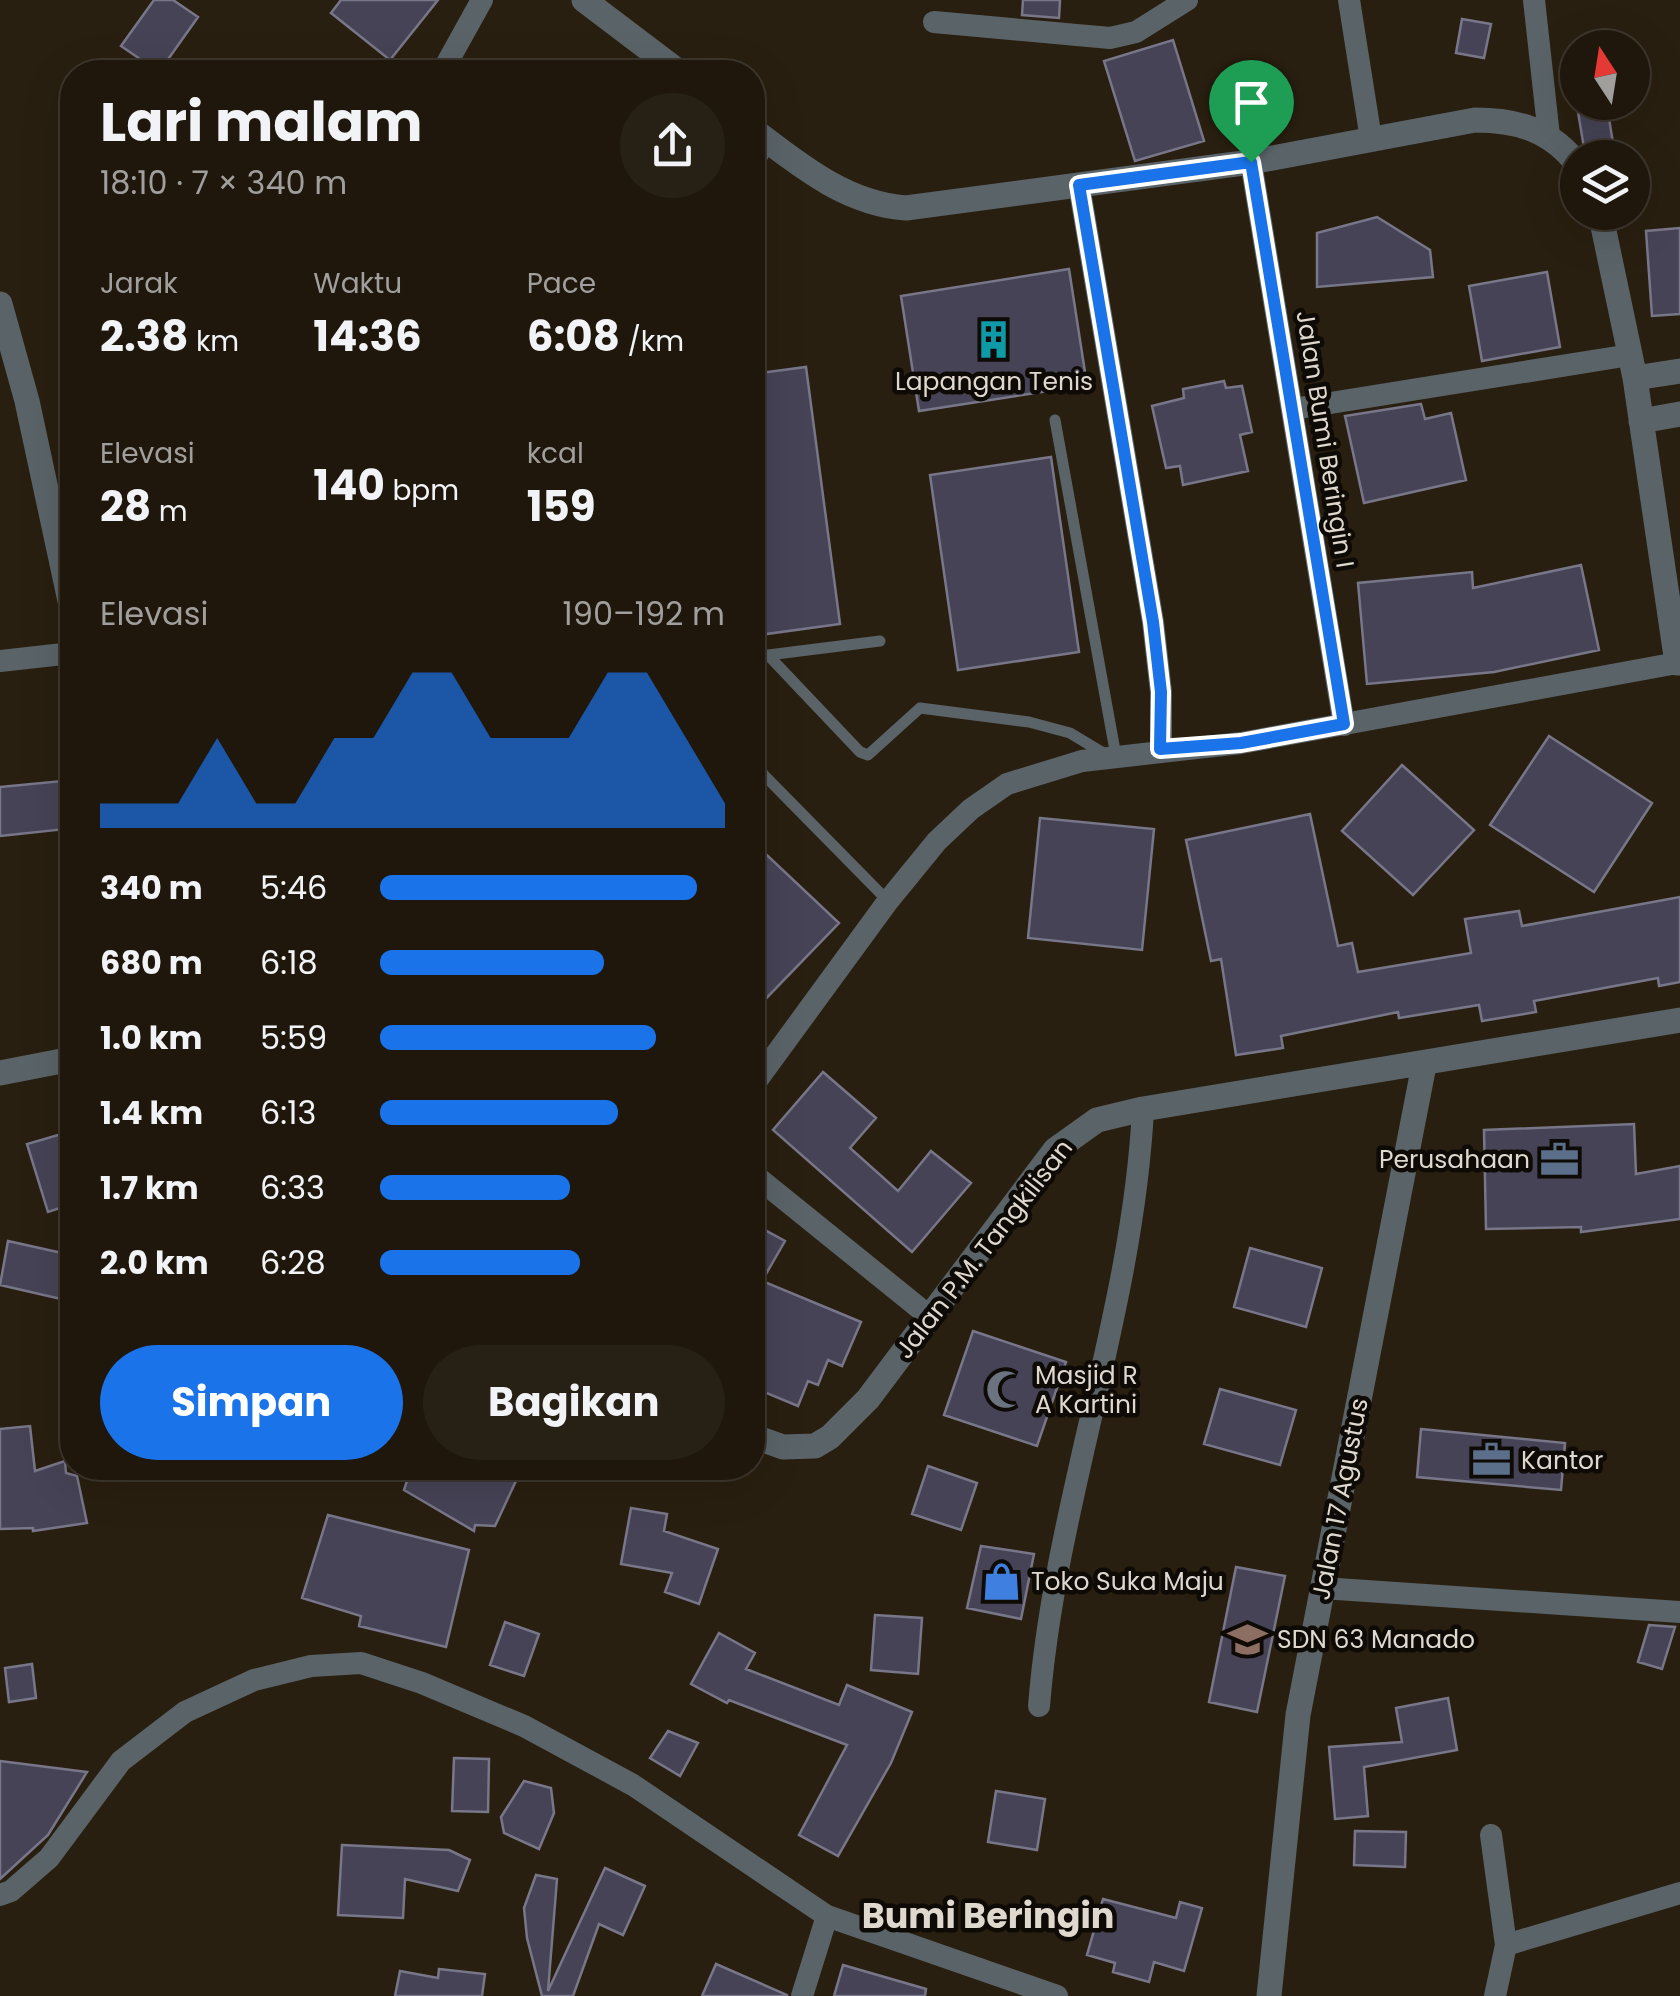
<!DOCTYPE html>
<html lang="id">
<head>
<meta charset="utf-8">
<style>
  :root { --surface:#1f170c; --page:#272015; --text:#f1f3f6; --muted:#a19f9d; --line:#3c362d; --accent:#1a73e8 }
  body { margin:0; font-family:Poppins,sans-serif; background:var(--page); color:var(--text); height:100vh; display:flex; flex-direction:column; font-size:38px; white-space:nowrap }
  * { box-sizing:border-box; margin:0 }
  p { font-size:32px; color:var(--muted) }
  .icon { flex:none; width:55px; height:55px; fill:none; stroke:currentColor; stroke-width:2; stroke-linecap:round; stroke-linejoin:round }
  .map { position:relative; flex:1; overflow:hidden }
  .panel { position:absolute; left:60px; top:60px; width:705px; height:1420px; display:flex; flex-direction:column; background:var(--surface); border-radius:40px; box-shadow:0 10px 40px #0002,0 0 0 2px var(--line) }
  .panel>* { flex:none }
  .needle { width:65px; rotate:348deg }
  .controls { position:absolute; left:1560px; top:30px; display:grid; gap:20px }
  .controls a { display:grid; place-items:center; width:90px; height:90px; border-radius:50%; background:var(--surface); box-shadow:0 10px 40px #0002,0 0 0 2px var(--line); font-size:50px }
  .pin { position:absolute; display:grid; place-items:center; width:85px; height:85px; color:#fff; margin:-102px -42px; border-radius:50% 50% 50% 0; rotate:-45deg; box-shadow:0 0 10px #0007 }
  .pin .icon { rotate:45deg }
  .round { display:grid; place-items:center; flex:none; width:105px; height:105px; border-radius:52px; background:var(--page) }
  .head { display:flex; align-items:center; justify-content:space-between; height:170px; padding:0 40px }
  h1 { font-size:55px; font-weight:700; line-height:75px }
  .metrics { display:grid; grid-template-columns:repeat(3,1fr); gap:15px; height:170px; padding:10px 40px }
  .metrics div { display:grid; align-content:center }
  .metrics b { font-size:42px; font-weight:700 }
  .metrics small { font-size:28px; font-weight:400 }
  .metrics p { font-size:28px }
  .chart { height:280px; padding:20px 40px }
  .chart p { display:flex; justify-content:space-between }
  .chart svg { width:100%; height:180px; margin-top:10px; fill:var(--accent); opacity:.7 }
  .cta { display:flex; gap:20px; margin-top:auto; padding:20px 40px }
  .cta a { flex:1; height:115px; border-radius:60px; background:var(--accent); color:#fff; font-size:40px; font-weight:700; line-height:115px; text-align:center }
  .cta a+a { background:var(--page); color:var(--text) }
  ul { padding:0 40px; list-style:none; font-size:32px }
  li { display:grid; grid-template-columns:160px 120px 1fr; align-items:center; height:75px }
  li i { height:25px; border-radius:12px; background:var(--accent) }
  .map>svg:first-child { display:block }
  .building { fill:#454355; stroke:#787689; stroke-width:2.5 }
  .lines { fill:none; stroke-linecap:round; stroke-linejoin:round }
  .service { stroke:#5a6468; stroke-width:11 }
  .minor { stroke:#5a6468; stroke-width:22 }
  .tertiary { stroke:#5a6468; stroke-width:25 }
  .route-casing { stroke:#fff; stroke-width:20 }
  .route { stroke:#1a73e8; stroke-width:12 }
  .labels { text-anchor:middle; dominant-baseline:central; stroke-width:9; stroke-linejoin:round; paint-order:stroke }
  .poi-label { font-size:25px; fill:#dfd8cf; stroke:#0e0a05; text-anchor:start }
  .street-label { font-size:25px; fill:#dfd8cf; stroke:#0e0a05 }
  .district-label { font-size:35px; font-weight:bold; fill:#dfd8cf; stroke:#0e0a05 }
</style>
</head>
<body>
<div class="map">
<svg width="1680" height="1996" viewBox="0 0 1680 1996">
  <rect width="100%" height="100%" fill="#291f10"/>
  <path class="building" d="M 154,0 L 173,0 L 198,17 L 159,72 L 121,46 Z
    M 341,0 L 438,0 L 390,60 L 331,13 Z
    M 1023,0 L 1060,0 L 1059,18 L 1022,15 Z
    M 1462,19 L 1491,24 L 1484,58 L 1456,53 Z
    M 1173,40 L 1204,141 L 1135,161 L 1104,61 Z
    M 1607,106 L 1613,143 L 1584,148 L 1578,112 Z
    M 1377,217 L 1430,250 L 1433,277 L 1317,287 L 1317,233 Z
    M 1680,228 L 1680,314 L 1652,316 L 1646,231 Z
    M 1069,269 L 1087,385 L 919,411 L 901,296 Z
    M 1547,272 L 1560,347 L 1482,361 L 1469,286 Z
    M 806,367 L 840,624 L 752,636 L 752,374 Z
    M 1224,381 L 1226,388 L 1242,386 L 1252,432 L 1240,435 L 1248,471 L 1183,485 L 1180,466 L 1166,468 L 1152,406 L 1184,398 L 1183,389 Z
    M 1421,404 L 1425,419 L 1451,413 L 1466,480 L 1364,503 L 1345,416 Z
    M 1051,457 L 1079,652 L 958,670 L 930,475 Z
    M 1581,565 L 1599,650 L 1494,672 L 1367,684 L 1358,583 L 1472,572 L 1473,588 Z
    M 1549,736 L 1652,803 L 1594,892 L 1490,825 Z
    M 1402,765 L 1474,830 L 1413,895 L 1342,831 Z
    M 62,781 L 66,829 L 0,836 L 0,787 Z
    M 1310,814 L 1338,946 L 1352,943 L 1358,972 L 1471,953 L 1465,919 L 1519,911 L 1522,926 L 1680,897 L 1680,982 L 1659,986 L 1658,978 L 1534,1001 L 1536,1012 L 1482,1021 L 1479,1005 L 1399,1018 L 1398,1012 L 1281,1036 L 1283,1048 L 1236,1055 L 1221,959 L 1211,961 L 1186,840 Z
    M 1040,818 L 1154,829 L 1142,950 L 1028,938 Z
    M 752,841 L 839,923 L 752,1013 Z
    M 823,1072 L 876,1118 L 850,1148 L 898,1191 L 931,1151 L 971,1183 L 912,1252 L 773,1130 Z
    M 1634,1124 L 1636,1174 L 1680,1166 L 1680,1219 L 1581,1232 L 1581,1227 L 1486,1229 L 1484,1130 Z
    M 72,1131 L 72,1204 L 48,1212 L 27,1144 Z
    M 752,1223 L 785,1241 L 762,1281 L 861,1322 L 842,1366 L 828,1360 L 818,1385 L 808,1381 L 798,1406 L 752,1387 Z
    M 8,1241 L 71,1255 L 61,1299 L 0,1285 Z
    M 1250,1248 L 1322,1268 L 1306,1327 L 1234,1307 Z
    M 973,1331 L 1066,1362 L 1037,1446 L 944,1415 Z
    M 1220,1389 L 1296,1410 L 1280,1465 L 1204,1444 Z
    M 30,1426 L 35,1471 L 65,1461 L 66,1473 L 77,1476 L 87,1523 L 33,1531 L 33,1528 L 0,1529 L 0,1429 Z
    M 1421,1429 L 1565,1443 L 1561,1490 L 1417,1477 Z
    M 928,1466 L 977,1483 L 961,1530 L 912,1514 Z
    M 411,1468 L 522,1468 L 495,1526 L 475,1525 L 474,1531 L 404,1490 Z
    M 631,1508 L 667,1514 L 664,1531 L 718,1549 L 699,1604 L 665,1592 L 672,1573 L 621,1564 Z
    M 328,1515 L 469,1550 L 446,1647 L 359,1626 L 361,1616 L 302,1598 Z
    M 981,1546 L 1034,1554 L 1021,1619 L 967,1608 Z
    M 1236,1567 L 1285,1576 L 1257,1712 L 1209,1702 Z
    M 875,1615 L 922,1618 L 918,1674 L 871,1670 Z
    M 505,1622 L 539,1634 L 524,1676 L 490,1665 Z
    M 1649,1625 L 1675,1627 L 1662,1669 L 1638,1662 Z
    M 719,1633 L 755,1653 L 746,1669 L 839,1705 L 847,1685 L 912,1712 L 891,1763 L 838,1856 L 799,1835 L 847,1745 L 729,1700 L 727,1703 L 691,1684 Z
    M 32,1664 L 36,1698 L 9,1702 L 5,1668 Z
    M 1448,1698 L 1457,1750 L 1364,1767 L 1368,1816 L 1335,1819 L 1329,1747 L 1402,1742 L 1396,1708 Z
    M 668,1731 L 698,1743 L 680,1776 L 650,1758 Z
    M 454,1758 L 489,1759 L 488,1812 L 452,1811 Z
    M 0,1761 L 87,1772 L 48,1835 L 0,1879 Z
    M 524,1781 L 551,1788 L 554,1813 L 539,1849 L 504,1833 L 501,1817 Z
    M 996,1791 L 1045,1799 L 1037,1850 L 988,1842 Z
    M 1355,1831 L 1406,1832 L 1405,1867 L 1354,1865 Z
    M 342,1845 L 449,1850 L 470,1860 L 458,1891 L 405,1879 L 403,1918 L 338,1915 Z
    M 605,1868 L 645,1886 L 623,1935 L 599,1924 L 573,1996 L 542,1996 L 527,1938 L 524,1908 L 536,1875 L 557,1879 L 548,1991 Z
    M 1103,1899 L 1176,1918 L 1180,1902 L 1202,1908 L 1184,1971 L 1154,1962 L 1149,1982 L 1113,1972 L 1115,1963 L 1087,1955 Z
    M 716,1964 L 787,1995 L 787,1996 L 702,1996 Z
    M 843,1965 L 926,1989 L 925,1996 L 834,1996 Z
    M 439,1969 L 485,1974 L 482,1996 L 395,1996 L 400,1971 L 438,1978 Z"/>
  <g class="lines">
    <path class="service" d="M 752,175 L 771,142
      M 1055,420 L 1116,756
      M 768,655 L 880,641
      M 752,657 L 768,655 L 860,752 L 868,755 L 920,708 L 1029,722 L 1070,733 L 1105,754
      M 752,757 L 764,775 L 888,901
      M 752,788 L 764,775"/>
    <path class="minor" d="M 1349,0 L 1371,139
      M 1534,0 L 1549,136
      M 934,22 L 1110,38 L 1136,32 L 1187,0
      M 442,72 L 482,0
      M 1251,162 L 1344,725
      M 1079,185 L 1153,622 L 1161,692 L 1161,749
      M 1293,409 L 1630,355
      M 0,661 L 72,653
      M 752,1087 L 888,901 L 937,841 L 971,809 L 1007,784 L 1082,761 L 1241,743 L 1677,663
      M 752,1173 L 929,1316
      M 1322,1588 L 1680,1612
      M 1039,1706 C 1055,1504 1133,1311 1143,1109
      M 1491,1835 L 1506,1945
      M 0,1895 L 11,1891 L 49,1858 L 121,1761 L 185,1712 L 254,1680 L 311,1666 L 361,1663 L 422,1683 L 524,1726 L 633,1785 L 827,1916 L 1057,1996
      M 802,1996 L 827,1916
      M 1495,1996 L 1506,1945 L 1680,1893"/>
    <path class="tertiary" d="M 584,0 L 679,72
      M 752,129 C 798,164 846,204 906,208 L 1251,162 L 1475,120 C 1518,120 1551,130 1578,165
      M 1600,212 L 1635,378 L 1677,663 L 1680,663
      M 0,304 L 27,401 L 72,610
      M 1635,378 L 1680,371
      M 1641,421 L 1680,414
      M 0,1073 L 72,1059
      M 752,1436 L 783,1447 L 815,1446 L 830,1437 L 868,1399 L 1055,1150 L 1097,1120 L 1143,1109 L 1680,1020
      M 1269,1996 L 1298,1715 L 1424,1065"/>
  </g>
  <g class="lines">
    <defs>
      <path id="route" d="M 1251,162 L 1344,724 L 1241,743 L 1160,749 L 1161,692 L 1153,622 L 1079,185 Z"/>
    </defs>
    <use href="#route" class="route-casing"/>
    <use href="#route" class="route"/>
  </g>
  <defs>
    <symbol id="building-bare" viewBox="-9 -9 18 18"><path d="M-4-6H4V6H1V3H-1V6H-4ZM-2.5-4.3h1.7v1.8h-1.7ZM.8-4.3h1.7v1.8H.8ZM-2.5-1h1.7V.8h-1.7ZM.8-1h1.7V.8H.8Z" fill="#0f9aa8" stroke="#0e0a05" stroke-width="2.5" paint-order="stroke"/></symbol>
    <symbol id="office-bare" viewBox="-9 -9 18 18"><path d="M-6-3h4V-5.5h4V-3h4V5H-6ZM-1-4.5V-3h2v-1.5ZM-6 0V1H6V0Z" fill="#5c6f8a" stroke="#0e0a05" stroke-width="2.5" paint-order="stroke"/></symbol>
    <symbol id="mosque-bare" viewBox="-9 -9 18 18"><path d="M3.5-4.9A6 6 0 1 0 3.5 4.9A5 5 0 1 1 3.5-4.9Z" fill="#6b7280" stroke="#0e0a05" stroke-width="2.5" paint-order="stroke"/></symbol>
    <symbol id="shop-bare" viewBox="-9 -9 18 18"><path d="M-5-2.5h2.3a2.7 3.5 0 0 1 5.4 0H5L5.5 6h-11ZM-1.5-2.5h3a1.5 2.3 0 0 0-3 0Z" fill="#3f7fe0" stroke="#0e0a05" stroke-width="2.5" paint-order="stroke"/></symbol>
    <symbol id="school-bare" viewBox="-9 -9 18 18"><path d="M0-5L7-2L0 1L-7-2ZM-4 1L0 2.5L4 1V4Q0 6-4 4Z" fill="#8d6e63" stroke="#0e0a05" stroke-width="2.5" paint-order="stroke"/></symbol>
  </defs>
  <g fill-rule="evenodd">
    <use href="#building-bare" x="966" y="312" width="55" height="55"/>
    <use href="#office-bare" x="1532" y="1132" width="55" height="55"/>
    <use href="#mosque-bare" x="978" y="1362" width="55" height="55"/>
    <use href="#office-bare" x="1464" y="1432" width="55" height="55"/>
    <use href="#shop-bare" x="974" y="1554" width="55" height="55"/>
    <use href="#school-bare" x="1220" y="1612" width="55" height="55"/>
  </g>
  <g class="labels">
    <g class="poi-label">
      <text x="994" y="381" text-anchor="middle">Lapangan Tenis</text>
      <text x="1530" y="1159" text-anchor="end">Perusahaan</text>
      <text x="1035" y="1375">Masjid R<tspan x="1035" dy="29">A Kartini</tspan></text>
      <text x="1521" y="1460">Kantor</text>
      <text x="1031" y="1581">Toko Suka Maju</text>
      <text x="1277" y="1639">SDN 63 Manado</text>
    </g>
    <g class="street-label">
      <text transform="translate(1325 439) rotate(81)">Jalan Bumi Beringin I</text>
      <text transform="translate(984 1249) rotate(-52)">Jalan P.M. Tangkilisan</text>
      <text transform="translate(1340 1499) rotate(-79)">Jalan 17 Agustus</text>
    </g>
    <g class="district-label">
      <text x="988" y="1915">Bumi Beringin</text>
    </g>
  </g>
</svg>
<div class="controls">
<a><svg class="needle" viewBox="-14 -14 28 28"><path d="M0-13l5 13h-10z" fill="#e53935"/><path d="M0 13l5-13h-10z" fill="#a19f9d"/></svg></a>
<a><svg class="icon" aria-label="layers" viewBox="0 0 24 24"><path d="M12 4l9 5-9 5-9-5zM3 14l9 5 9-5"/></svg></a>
</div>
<div class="pin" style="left:1251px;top:162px;background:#1e9e55"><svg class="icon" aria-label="arrive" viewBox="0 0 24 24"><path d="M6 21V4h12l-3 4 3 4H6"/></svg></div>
<section class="panel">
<div class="head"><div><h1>Lari malam</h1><p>18:10 · 7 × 340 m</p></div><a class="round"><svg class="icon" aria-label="share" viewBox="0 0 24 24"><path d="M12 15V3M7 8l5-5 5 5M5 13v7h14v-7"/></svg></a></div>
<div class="metrics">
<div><p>Jarak</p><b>2.38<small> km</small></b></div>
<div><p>Waktu</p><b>14:36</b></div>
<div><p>Pace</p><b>6:08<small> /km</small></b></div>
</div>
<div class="metrics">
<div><p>Elevasi</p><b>28<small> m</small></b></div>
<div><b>140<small> bpm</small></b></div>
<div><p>kcal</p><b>159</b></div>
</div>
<div class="chart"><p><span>Elevasi</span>190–192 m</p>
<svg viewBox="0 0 160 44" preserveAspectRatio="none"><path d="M0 44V38L10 38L20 38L30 22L40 38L50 38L60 22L70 22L80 6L90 6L100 22L110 22L120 22L130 6L140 6L150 22L160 38V44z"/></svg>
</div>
<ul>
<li><b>340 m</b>5:46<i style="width:92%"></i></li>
<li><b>680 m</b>6:18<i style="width:65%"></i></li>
<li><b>1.0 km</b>5:59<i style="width:80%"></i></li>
<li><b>1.4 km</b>6:13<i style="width:69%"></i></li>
<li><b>1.7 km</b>6:33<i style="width:55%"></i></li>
<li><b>2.0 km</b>6:28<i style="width:58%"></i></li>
</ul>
<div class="cta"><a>Simpan</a><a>Bagikan</a></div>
</section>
</div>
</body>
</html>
